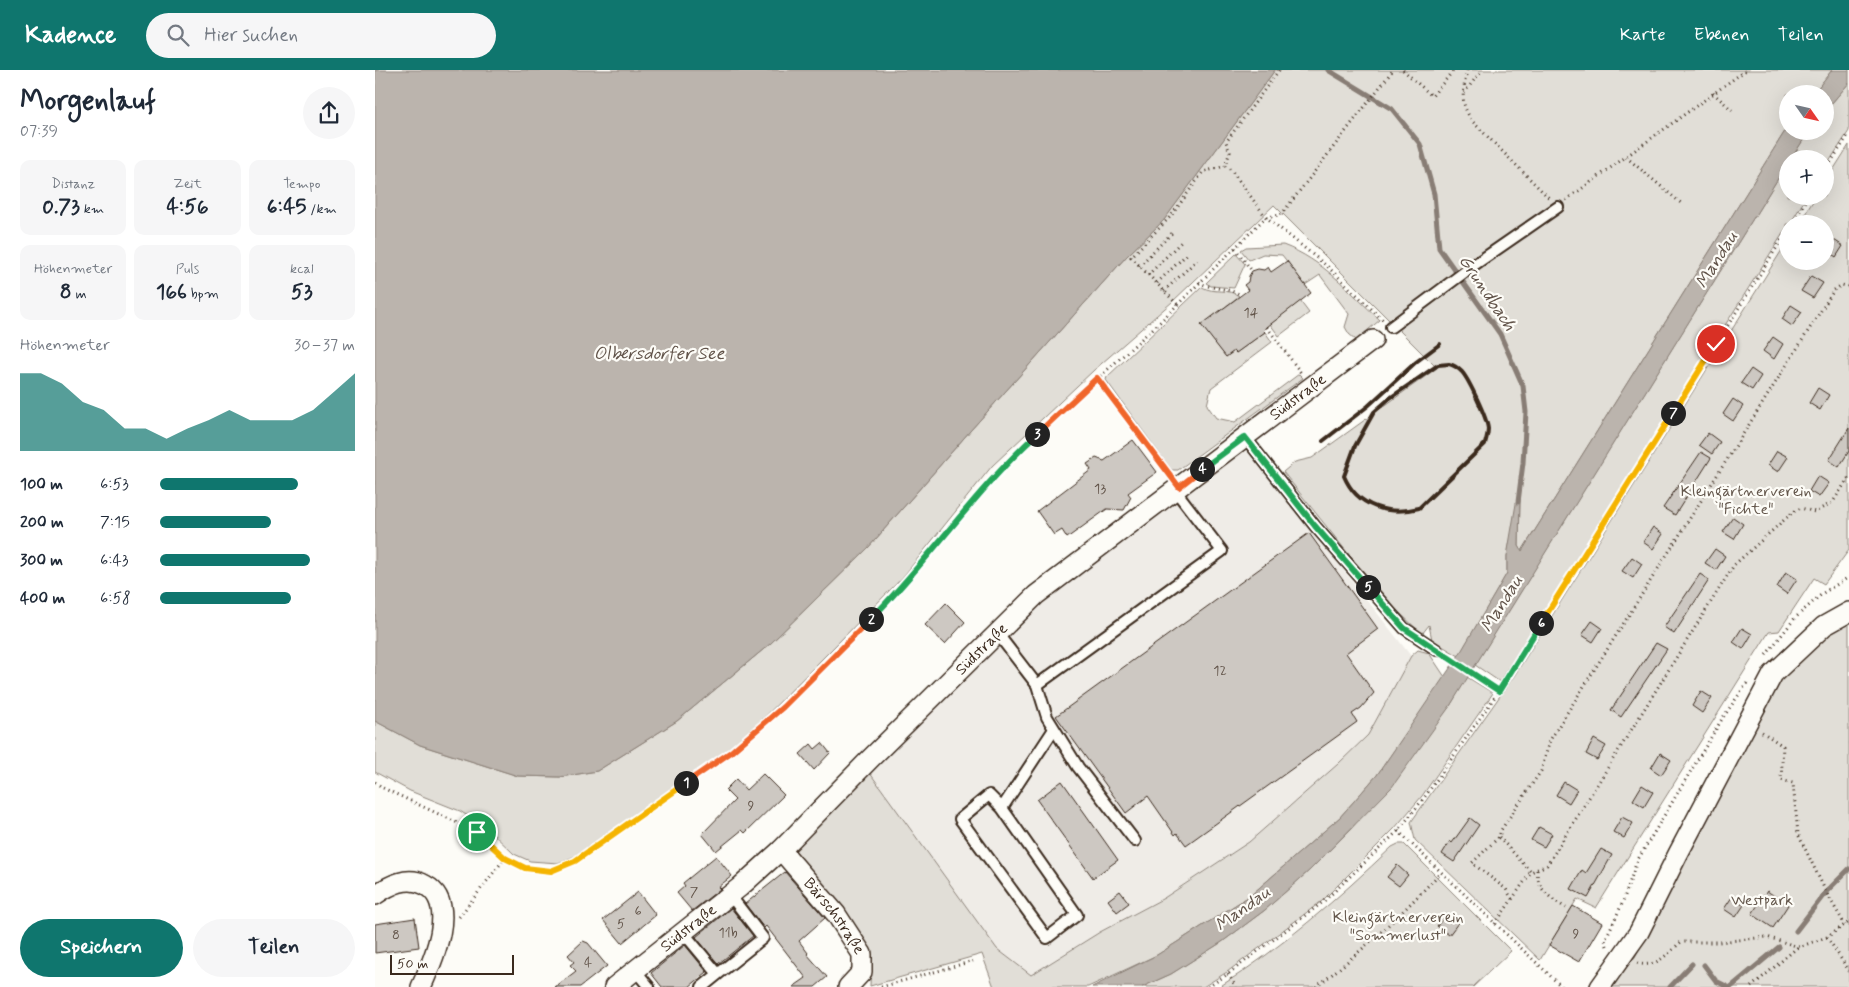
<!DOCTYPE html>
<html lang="de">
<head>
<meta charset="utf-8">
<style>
  :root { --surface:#fff; --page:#f6f6f7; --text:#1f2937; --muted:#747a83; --accent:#0f766e }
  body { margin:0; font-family:Mynerve,sans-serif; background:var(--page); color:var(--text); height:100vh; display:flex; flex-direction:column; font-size:19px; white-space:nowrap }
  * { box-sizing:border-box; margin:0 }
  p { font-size:16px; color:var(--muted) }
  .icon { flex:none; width:28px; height:28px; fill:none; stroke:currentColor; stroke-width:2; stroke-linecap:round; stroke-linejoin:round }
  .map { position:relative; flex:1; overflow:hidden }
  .side { display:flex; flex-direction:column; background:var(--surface); width:375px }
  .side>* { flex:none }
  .needle { width:32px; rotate:124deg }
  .buttons { position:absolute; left:1404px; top:15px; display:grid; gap:10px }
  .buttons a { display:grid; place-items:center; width:55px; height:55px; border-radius:50%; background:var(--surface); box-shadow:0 5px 20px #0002; font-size:25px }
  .scale { position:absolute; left:15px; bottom:12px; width:124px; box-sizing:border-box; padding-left:5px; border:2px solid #3b2a1e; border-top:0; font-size:14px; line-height:18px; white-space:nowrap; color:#3b2a1e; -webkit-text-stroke:4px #fdfcf7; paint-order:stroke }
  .pin { position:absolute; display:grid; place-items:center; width:42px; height:42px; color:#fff; margin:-21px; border:2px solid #fff; border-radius:50%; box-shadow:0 1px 5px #0007 }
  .km { position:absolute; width:25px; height:25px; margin:-12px; border-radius:50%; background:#222; color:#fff; font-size:14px; line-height:25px; text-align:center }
  .round { display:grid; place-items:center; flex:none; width:52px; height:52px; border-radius:26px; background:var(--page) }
  .summary { display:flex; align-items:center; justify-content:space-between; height:85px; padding:0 20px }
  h1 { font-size:28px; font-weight:700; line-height:38px }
  .metrics { display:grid; grid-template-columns:repeat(3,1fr); gap:8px; height:85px; padding:5px 20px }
  .metrics div { display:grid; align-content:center; border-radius:10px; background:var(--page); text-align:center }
  .metrics b { font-size:21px; font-weight:700 }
  .metrics small { font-size:14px; font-weight:400 }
  .metrics p { font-size:14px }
  .chart { height:140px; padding:10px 20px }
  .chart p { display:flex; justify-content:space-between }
  .chart svg { width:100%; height:90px; margin-top:5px; fill:var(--accent); opacity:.7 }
  .cta { display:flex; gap:10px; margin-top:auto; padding:10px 20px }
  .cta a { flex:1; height:58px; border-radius:30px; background:var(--accent); color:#fff; font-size:20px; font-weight:700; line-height:58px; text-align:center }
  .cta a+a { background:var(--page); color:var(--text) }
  ul { padding:0 20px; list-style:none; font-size:16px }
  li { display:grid; grid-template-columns:80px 60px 1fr; align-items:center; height:38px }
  li i { height:12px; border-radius:6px; background:var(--accent) }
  header { display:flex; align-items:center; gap:30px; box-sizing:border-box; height:70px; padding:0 25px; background:var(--accent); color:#fff }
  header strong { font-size:24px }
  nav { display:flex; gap:28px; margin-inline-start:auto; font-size:18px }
  .search { width:350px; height:45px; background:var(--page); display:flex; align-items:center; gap:12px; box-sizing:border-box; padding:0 18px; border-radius:28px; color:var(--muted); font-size:19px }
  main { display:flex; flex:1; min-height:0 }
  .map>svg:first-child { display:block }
  .built { fill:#efece7 }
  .green { fill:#e1ded7; stroke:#8e847a }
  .water { fill:#bbb4ad; stroke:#887d74 }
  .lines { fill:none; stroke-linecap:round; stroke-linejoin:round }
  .stream { stroke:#887d74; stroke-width:5 }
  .building { fill:#cdc8c2; stroke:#3b2a1e }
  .service-casing { stroke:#3b2a1e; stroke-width:14 }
  .minor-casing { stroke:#3b2a1e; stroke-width:22 }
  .path { stroke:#3b2a1e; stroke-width:3; stroke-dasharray:1 4; stroke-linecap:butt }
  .service { stroke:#fdfcf7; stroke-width:10 }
  .minor { stroke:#fdfcf7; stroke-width:19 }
  .rail { stroke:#3b2a1e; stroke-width:4 }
  .split-1-casing { stroke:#fff; stroke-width:10 }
  .split-2-casing { stroke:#fff; stroke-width:10 }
  .split-3-casing { stroke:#fff; stroke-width:10 }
  .split-4-casing { stroke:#fff; stroke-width:10 }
  .split-5-casing { stroke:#fff; stroke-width:10 }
  .split-6-casing { stroke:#fff; stroke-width:10 }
  .split-7-casing { stroke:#fff; stroke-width:10 }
  .split-8-casing { stroke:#fff; stroke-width:10 }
  .split-1 { stroke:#f5b400; stroke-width:6 }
  .split-2 { stroke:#f0652b; stroke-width:6 }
  .split-3 { stroke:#22a559; stroke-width:6 }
  .split-4 { stroke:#f0652b; stroke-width:6 }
  .split-5 { stroke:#22a559; stroke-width:6 }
  .split-6 { stroke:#22a559; stroke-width:6 }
  .split-7 { stroke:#f5b400; stroke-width:6 }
  .split-8 { stroke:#f5b400; stroke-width:6 }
  .labels { text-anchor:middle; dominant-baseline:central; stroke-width:4.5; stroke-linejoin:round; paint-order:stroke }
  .number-label { font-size:14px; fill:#605247 }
  .street-label { font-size:16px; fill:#3b2a1e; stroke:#fdfcf7 }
  .park-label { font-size:16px; fill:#64574c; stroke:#fdfcf7 }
  .water-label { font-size:18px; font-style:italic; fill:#615349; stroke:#fdfcf7 }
</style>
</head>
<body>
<header>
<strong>Kadence</strong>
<div class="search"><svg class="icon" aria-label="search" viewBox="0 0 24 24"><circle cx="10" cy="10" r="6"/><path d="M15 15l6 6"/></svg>Hier suchen</div>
<nav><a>Karte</a><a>Ebenen</a><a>Teilen</a></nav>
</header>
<main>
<section class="side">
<div class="summary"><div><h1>Morgenlauf</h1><p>07:39</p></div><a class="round"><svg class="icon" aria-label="share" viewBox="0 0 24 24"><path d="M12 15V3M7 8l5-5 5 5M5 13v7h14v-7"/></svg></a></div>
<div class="metrics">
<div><p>Distanz</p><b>0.73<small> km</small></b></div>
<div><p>Zeit</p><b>4:56</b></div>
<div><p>Tempo</p><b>6:45<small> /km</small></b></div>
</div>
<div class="metrics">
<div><p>Höhenmeter</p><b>8<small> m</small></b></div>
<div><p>Puls</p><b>166<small> bpm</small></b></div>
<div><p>kcal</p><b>53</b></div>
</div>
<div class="chart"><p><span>Höhenmeter</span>30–37 m</p>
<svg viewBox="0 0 160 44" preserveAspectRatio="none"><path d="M0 44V6L10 6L20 11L30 20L40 24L50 33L60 33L70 38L80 33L90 29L100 24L110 29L120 29L130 29L140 24L150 15L160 6V44z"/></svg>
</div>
<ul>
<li><b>100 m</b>6:53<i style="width:71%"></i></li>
<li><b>200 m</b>7:15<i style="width:57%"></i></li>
<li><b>300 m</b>6:43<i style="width:77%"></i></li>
<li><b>400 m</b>6:58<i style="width:67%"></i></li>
</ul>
<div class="cta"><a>Speichern</a><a>Teilen</a></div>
</section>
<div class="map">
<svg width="1474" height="917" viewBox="0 0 1474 917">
  <rect width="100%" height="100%" fill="#fdfcf7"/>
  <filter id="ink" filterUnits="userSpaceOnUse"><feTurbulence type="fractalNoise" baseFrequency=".02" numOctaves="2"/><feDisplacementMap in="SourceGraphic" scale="10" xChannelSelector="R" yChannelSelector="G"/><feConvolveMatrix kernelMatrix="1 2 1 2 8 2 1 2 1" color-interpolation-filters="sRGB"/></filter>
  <g filter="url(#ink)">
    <path class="built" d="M 870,375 L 1036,586 L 993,665 L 963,694 L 874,772 L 789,828 L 725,862 L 656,905 L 622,880 L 492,699 L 639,554 L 697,505 Z"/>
    <path class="green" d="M 900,0 L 1457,0 L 1438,24 L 1412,24 L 1412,58 L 1147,481 L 1144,476 L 1145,429 L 1132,486 L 1132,503 L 1084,586 L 1057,570 L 1054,555 L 1047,564 L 1007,526 L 908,402 L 920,392 L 937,388 L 1062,298 L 899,135 L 797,232 L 719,300 L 617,396 L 528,507 L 380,657 L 353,681 L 206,784 L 183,793 L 155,791 L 139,784 L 114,760 L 85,741 L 35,721 L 0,702 L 0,651 L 45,675 L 143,706 L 185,707 L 222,701 L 302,651 L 395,574 L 493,478 L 595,361 L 751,187 L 789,150 Z
      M 1474,13 L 1474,61 L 1450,98 L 1450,89 L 1416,89 L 1434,61 L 1450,61 L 1450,41 Z
      M 1474,75 L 1474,480 L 1449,514 L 1439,508 L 1404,561 L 1394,562 L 1221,838 L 1202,829 L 1165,890 L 1040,770 L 1036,752 L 1139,606 L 1412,172 L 1412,191 L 1450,191 L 1450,154 L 1424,154 L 1441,126 L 1450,126 L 1450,113 Z
      M 1412,94 L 1412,126 L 1432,126 L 1415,154 L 1412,154 L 1412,157 L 1125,612 L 1100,595 Z
      M 908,175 C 948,190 974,221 1005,250 L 981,270 L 974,264 L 970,257 L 974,244 L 945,205 L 930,215 L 907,185 L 888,184 L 874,190 L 866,180 L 871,177 Z
      M 861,184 L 870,194 L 859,218 L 836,216 L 831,213 Z
      M 827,217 C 839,224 853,218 864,226 L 827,255 L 851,287 L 859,281 L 861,283 L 890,262 L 897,272 L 836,318 L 832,335 L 841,348 L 860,352 L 924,304 L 928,308 L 803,400 L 796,400 L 731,310 L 732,307 Z
      M 925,231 L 934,243 L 904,266 L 895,254 Z
      M 1474,537 L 1474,917 L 1235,917 L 1260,887 L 1403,608 Z
      M 1043,580 L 1054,583 L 1070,607 L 1002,705 L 965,747 L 876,825 L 782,885 L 713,917 L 619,917 L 607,884 L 495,916 L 496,887 L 416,780 L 492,699 L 622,879 L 656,905 L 725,862 L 789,828 L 874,772 L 963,694 L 993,665 L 1036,586 Z
      M 1092,607 L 1118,623 L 1047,726 L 1019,759 L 947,831 L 852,902 L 828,917 L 767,917 L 796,904 L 847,872 L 890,840 L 935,800 L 976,759 L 1075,636 Z
      M 1023,774 L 1029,774 L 1136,881 L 1098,917 L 844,917 C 907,878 963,828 1017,777 Z"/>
    <path class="water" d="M 0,0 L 900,0 L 789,150 L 751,187 L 595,361 L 493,478 L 395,574 L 302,651 L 222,701 L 185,707 L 143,706 L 45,675 L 0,651 Z
      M 1457,0 L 1474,0 L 1474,13 L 1450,41 L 1450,24 L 1438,24 Z
      M 1412,58 L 1412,61 L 1434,61 L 1416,89 L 1412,89 L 1412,94 L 1075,636 L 1017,717 L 935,800 L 890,840 L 847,872 L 796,904 L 767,917 L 717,917 L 782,885 L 876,825 L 965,747 L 1002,705 L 1084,585 L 1132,503 L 1132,486 L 1142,428 L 1144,426 L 1145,429 L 1144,476 L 1147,481 Z"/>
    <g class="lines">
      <path class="stream" d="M 953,0 L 1017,39 L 1045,74 L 1059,124 L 1064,178 L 1125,264 L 1148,316 L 1151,342 L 1148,393 L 1143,432
        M 1421,861 L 1451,822 L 1474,799
        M 1329,895 L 1341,911 L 1353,917
        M 1295,917 L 1317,894
        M 1356,917 L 1404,877"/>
    </g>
    <path class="building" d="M 1450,164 L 1468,176 L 1461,187 L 1450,179 Z
      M 912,191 L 936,223 L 888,260 L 890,262 L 861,283 L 859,281 L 851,287 L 826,255 L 873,220 L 869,215 L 873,212 L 874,206 L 877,201 L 883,199 L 889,200 L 893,197 L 896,202 Z
      M 1436,206 L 1448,213 L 1438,228 L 1426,221 Z
      M 1416,235 L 1427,242 L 1417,256 L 1407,249 Z
      M 1398,267 L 1408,274 L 1399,289 L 1388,281 Z
      M 1376,299 L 1386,306 L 1377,320 L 1366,313 Z
      M 1443,318 L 1454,325 L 1445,340 L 1434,333 Z
      M 1358,329 L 1368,336 L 1358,351 L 1348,344 Z
      M 1474,358 L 1474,381 L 1464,397 L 1454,390 Z
      M 1333,363 L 1345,372 L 1337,384 L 1324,375 Z
      M 758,370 L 782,402 L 753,423 L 756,427 L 749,440 L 732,439 L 692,468 L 687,460 L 679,465 L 662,441 L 716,400 L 712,394 L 721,388 L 729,391 Z
      M 1402,381 L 1413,387 L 1403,402 L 1393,395 Z
      M 1326,382 L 1336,388 L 1300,445 L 1288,438 Z
      M 1443,406 L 1454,413 L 1444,427 L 1434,421 Z
      M 1358,447 L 1368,454 L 1359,469 L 1348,462 Z
      M 1278,457 L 1288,464 L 1278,479 L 1268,472 Z
      M 934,463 L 1003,559 L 971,583 L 999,623 L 986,638 L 977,644 L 982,652 L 811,775 L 802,763 L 800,765 L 773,726 L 751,743 L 681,646 Z
      M 1340,479 L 1350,486 L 1341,500 L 1330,493 Z
      M 1257,487 L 1267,494 L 1258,508 L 1247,501 Z
      M 1411,502 L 1422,509 L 1412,524 L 1402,517 Z
      M 1325,504 L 1334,510 L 1299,564 L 1289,557 Z
      M 571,533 L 590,552 L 570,574 L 550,555 Z
      M 1217,551 L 1227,558 L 1218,572 L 1207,565 Z
      M 1367,558 L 1377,564 L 1368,579 L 1358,572 Z
      M 1281,573 L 1292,579 L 1246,647 L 1236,640 Z
      M 1326,621 L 1337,628 L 1327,643 L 1317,636 Z
      M 1219,669 L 1231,676 L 1222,690 L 1211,684 Z
      M 447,673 L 455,683 L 439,700 L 425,684 L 436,674 L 440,679 Z
      M 1285,683 L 1296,690 L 1286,705 L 1276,698 Z
      M 388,704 L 409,725 L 370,763 L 367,760 L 341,781 L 327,764 L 360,730 L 350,720 L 361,709 L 371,720 Z
      M 687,711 L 743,790 L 718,808 L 662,730 Z
      M 1189,712 L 1202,720 L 1194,733 L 1181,725 Z
      M 1267,715 L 1278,722 L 1269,737 L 1258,730 Z
      M 1247,747 L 1258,753 L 1249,768 L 1238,762 Z
      M 1095,748 L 1104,755 L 1079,792 L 1067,784 L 1075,771 L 1077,773 Z
      M 1164,757 L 1177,764 L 1169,777 L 1156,770 Z
      M 1226,779 L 1237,785 L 1213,828 L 1196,819 L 1207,800 L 1211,803 Z
      M 341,786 L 357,806 L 343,817 L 345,819 L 317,841 L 302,823 L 310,816 L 308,813 Z
      M 1022,795 L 1033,805 L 1024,816 L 1012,807 Z
      M 410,802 L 450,848 L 424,871 L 433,883 L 432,884 L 452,907 L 440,917 L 418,917 L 431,908 L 391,856 L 389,858 L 370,834 Z
      M 745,821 L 754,833 L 742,842 L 733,830 Z
      M 1392,821 L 1413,835 L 1398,858 L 1377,844 Z
      M 263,822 L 281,845 L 247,873 L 228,850 Z
      M 1357,827 L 1369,835 L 1361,847 L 1349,839 Z
      M 1198,836 L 1227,853 L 1204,892 L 1174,875 Z
      M 356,838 L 378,866 L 343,894 L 321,867 Z
      M 1071,844 L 1083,853 L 1074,865 L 1062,856 Z
      M 40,848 L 44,877 L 0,883 L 0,854 Z
      M 208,871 L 213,873 L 232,896 L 205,917 L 180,917 L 201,901 L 195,895 L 199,892 L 193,885 Z
      M 310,875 L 332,902 L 314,917 L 287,917 L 276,903 Z"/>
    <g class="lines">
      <defs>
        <path id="service" d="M 1016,257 L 1099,195 L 1183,137
          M 870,367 L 940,456 L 1029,558 L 1062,580
          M 622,563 L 662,615 L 847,481 L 800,420
          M 662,615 L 672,647 L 703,697 L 760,771
          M 627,738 L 614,725 L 585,749 L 672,868 L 702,845 L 627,738 L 679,659
          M 308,862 L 343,904 L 327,917
          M 260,900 L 274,917
          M 343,904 L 388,868 L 355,825"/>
        <g id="minor">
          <path id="s1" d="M 406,780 L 461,844 L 487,884 L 487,902 L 473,917"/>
          <path d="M 0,825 C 15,815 33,805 50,815 C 84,833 58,891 46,917"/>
          <path id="s2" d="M 239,917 L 365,817 L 406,780 L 495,689 L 661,525 L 998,270"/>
          <path d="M 1225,917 L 1264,862 L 1303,784 L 1398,604 L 1449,556 L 1474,542"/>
        </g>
      </defs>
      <use href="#service" class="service-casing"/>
      <use href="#minor" class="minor-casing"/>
      <path class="path" d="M 904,0 L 851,72 L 855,82 L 850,96 L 856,100 L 891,147 L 953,197 L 1008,250
        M 1028,0 L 1057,26 L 1079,0
        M 1092,0 C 1088,23 1084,32 1098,52 L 1174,128
        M 1089,23 L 1107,0
        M 1338,23 L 1357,40
        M 1251,87 L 1307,134
        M 1450,101 L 1474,64
        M 1191,130 L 1371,0
        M 1417,154 L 1434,126
        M 860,178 L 877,201
        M 764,196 L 797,163
        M 773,205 L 806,172
        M 824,212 C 837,220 852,217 866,225
        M 782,213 L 814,182
        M 789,221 L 822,190
        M 802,234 L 756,187 L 796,146 L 828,102 L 850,96
        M 892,257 L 926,303
        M 722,308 L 793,404
        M 1391,585 L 1420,548 L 1448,523 L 1474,507
        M 1072,587 L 1124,621
        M 1387,662 L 1408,676 L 1406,710 L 1418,713 L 1423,764 L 1451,822 L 1470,855
        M 0,712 L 8,718 L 102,762 L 130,788 L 150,798 L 176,801 L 200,791 L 356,682 L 409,637 L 526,519 L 632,391 L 785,252 L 891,147 L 906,145 L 1018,0
        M 1023,761 L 1187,917
        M 1124,767 L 1156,802
        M 1162,800 C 1162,820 1175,828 1191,838
        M 1137,829 L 1131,819 L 1097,793 L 1124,767 L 1126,760 L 1166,701 L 1175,670 L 1459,220 L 1467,215 L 1474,217
        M 84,847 L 130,788
        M 1120,854 L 1156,802 L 1172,795 L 1179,784 L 1359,495 L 1418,442 L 1426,438 L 1440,442 L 1458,432 L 1474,407
        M 1452,867 L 1474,901
        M 1232,876 L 1230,870 L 1247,834 L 1262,791 L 1347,649 L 1372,613
        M 1262,893 C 1281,899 1292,884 1306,872 L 1344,872 L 1392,867 L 1424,877 L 1452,867 L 1474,852
        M 853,904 L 861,917
        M 506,917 L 598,891
        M 833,917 L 853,904 L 948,832 L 1023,761 L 1049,728 L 1124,621 L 1412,161
        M 941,917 C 986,882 1027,844 1066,802
        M 1376,917 L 1423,877"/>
      <use href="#service" class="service"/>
      <use href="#minor" class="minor"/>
      <path class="rail" d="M 1074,294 C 1079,295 1083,298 1087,302 C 1094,310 1112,348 1113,359 C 1113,365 1111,369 1110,374 L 1044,438 C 1014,446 982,437 969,406 L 980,376 L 999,342 L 1015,328 L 1063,295 Z
        M 948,371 L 993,336 L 1041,292 L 1065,274"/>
    </g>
  </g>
  <g class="lines" filter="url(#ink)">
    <defs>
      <path id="split-1" d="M 102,762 L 130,788 L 150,798 L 176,801 L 200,791 L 311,713"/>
      <path id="split-2" d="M 311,713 L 356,682 L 408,637 L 496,549"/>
      <path id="split-3" d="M 496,549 C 554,490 601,420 662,364"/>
      <path id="split-4" d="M 662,364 L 722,308 L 804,417 L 827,399"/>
      <path id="split-5" d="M 827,399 L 870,367 L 940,456 L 993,517"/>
      <path id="split-6" d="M 993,517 L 1029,558 L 1124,621 L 1166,553"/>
      <path id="split-7" d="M 1166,553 L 1298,343"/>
      <path id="split-8" d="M 1298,343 L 1341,274"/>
    </defs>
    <use href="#split-1" class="split-1-casing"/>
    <use href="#split-2" class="split-2-casing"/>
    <use href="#split-3" class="split-3-casing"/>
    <use href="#split-4" class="split-4-casing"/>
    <use href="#split-5" class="split-5-casing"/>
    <use href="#split-6" class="split-6-casing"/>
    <use href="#split-7" class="split-7-casing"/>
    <use href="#split-8" class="split-8-casing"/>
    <use href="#split-1" class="split-1"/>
    <use href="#split-2" class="split-2"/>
    <use href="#split-3" class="split-3"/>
    <use href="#split-4" class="split-4"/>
    <use href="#split-5" class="split-5"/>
    <use href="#split-6" class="split-6"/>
    <use href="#split-7" class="split-7"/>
    <use href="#split-8" class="split-8"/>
  </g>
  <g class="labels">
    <g class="number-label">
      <text x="876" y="243">14</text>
      <text x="725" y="419">13</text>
      <text x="845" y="601">12</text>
      <text x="376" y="736">9</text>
      <text x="319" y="822">7</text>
      <text x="263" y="841">6</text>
      <text x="246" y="854">5</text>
      <text x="353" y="863">11b</text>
      <text x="1201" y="864">9</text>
      <text x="21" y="865">8</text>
      <text x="213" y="893">4</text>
    </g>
    <g class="street-label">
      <text stroke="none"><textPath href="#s2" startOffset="905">Südstraße</textPath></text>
      <text stroke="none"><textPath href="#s2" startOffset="500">Südstraße</textPath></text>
      <text stroke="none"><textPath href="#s1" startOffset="85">Bärschstraße</textPath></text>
      <text stroke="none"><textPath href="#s2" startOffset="95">Südstraße</textPath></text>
    </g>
    <g class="park-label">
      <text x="1371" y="421">Kleingärtnerverein<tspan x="1371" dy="18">"Fichte"</tspan></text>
      <text x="1387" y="830">Westpark</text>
      <text x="1023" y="847">Kleingärtnerverein<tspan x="1023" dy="18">"Sommerlust"</tspan></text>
    </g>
    <g class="water-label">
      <text transform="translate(1342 190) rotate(-58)">Mandau</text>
      <text transform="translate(1112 223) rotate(56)">Grundbach</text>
      <text x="284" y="284">Olbersdorfer See</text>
      <text transform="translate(1127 534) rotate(-58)">Mandau</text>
      <text transform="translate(868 839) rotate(-36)">Mandau</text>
    </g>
  </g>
</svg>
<div class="buttons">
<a><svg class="needle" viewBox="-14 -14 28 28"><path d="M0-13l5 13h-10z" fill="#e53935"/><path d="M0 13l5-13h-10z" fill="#747a83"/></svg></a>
<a>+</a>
<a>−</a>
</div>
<div class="scale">50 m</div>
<div class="pin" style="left:102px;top:762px;background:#1e9e55"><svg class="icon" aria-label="arrive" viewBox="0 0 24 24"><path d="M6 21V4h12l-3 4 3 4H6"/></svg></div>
<div class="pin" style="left:1341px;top:274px;background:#d93025"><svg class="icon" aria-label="check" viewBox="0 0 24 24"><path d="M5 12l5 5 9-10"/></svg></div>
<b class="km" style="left:311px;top:713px">1</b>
<b class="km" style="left:496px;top:549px">2</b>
<b class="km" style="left:662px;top:364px">3</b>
<b class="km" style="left:827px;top:399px">4</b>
<b class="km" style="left:993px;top:517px">5</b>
<b class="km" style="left:1166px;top:553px">6</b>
<b class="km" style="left:1298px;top:343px">7</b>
</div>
</main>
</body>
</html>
